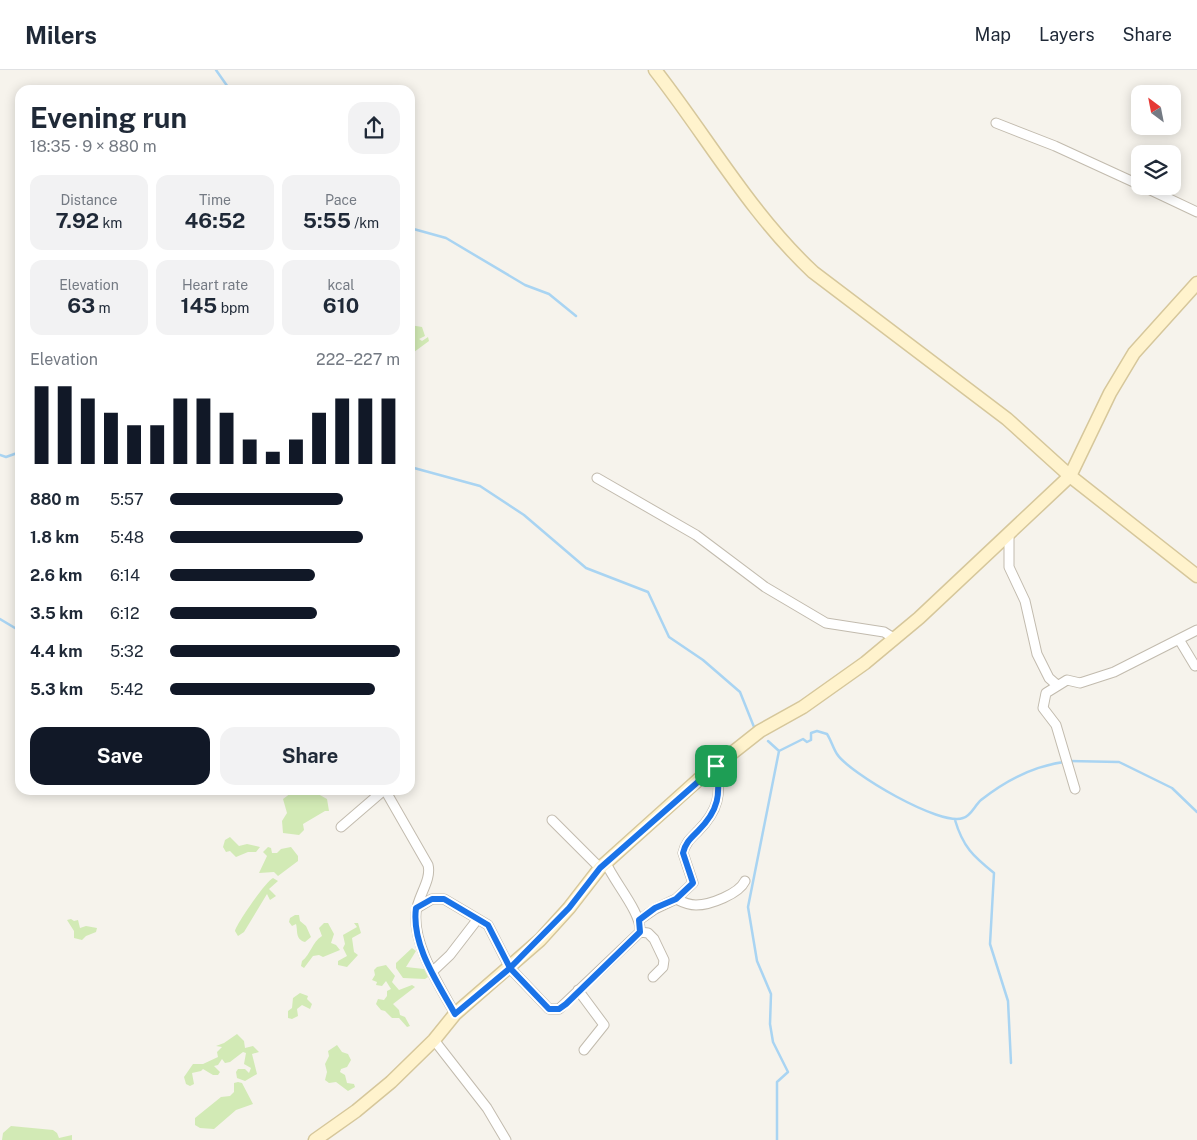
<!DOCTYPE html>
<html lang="en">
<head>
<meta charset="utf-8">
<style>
  :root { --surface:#fff; --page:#f2f2f3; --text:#1f2937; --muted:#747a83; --line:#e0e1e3; --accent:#111827 }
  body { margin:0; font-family:"Public Sans",sans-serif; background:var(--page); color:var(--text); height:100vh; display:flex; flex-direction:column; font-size:19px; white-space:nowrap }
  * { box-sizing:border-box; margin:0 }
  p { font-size:16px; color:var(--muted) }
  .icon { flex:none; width:28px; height:28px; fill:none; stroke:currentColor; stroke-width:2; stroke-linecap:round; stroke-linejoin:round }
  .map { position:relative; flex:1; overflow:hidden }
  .details { position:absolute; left:15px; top:15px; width:400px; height:710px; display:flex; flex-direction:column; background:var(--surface); border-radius:15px; box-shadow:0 2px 12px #0003 }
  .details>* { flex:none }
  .needle { width:32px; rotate:328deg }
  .buttons { position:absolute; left:1131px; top:15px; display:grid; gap:10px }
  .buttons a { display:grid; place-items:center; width:50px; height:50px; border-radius:10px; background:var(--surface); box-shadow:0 2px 12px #0003; font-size:25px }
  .pin { position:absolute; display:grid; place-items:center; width:42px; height:42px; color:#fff; margin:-21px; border-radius:10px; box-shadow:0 2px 8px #0006 }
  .round { display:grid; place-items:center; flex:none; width:52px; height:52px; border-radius:15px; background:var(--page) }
  .headline { display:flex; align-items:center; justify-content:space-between; height:85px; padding:0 15px }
  h1 { font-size:28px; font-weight:700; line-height:38px }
  .figures { display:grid; grid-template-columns:repeat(3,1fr); gap:8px; height:85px; padding:5px 15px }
  .figures div { display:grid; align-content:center; border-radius:12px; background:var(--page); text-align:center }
  .figures b { font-size:21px; font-weight:700 }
  .figures small { font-size:14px; font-weight:400 }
  .figures p { font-size:14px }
  .chart { height:140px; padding:10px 15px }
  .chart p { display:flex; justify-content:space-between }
  .chart svg { width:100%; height:90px; margin-top:5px; stroke:var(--accent); stroke-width:6 }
  .primary-button { display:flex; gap:10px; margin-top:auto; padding:10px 15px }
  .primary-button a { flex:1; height:58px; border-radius:15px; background:var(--accent); color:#fff; font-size:20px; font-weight:700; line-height:58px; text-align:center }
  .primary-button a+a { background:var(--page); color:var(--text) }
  ul { padding:0 15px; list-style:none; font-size:16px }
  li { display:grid; grid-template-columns:80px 60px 1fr; align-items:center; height:38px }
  li i { height:12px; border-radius:6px; background:var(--accent) }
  header { display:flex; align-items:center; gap:30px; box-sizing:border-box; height:70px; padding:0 25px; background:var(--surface); border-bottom:1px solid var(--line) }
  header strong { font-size:24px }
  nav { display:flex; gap:28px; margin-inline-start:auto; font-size:18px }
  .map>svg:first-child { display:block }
  .green { fill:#d2eab5 }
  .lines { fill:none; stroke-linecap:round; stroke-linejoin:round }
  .stream { stroke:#a9d4f2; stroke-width:2.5 }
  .street-casing { stroke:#c2bbae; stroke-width:11 }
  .secondary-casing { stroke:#d6c79b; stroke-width:15 }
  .street { stroke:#fff; stroke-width:9 }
  .secondary { stroke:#fff3cd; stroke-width:12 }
  .route-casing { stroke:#fff; stroke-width:10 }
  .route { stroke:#1a73e8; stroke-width:6 }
</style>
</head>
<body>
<header>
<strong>Milers</strong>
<nav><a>Map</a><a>Layers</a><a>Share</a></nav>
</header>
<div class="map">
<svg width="1197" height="1070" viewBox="0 0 1197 1070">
  <rect width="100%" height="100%" fill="#f6f3ec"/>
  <path class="green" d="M 410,255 L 422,257 L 425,266 L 419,269 L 422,271 L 428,267 L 429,271 L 410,285 Z
    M 295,720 L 318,720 L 318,724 L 327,729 L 329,741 L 325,741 L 303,754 L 304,760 L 299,765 L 283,763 L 282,751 L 287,743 L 283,729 Z
    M 230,767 L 239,776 L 247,774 L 260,777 L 256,782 L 248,782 L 236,787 L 230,781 L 226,782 L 223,777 L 225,770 Z
    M 268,777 L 271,778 L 272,783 L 277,783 L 281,779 L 291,777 L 298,786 L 298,791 L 278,806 L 274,802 L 259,803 L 267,786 L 263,782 Z
    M 273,808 L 278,811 L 269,819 L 276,826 L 270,830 L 267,824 L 244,862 L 238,866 L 235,861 C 237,853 266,811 273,808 Z
    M 295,845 L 299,845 L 300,851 L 306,856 L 311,867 L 305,872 C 295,869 298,861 296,854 L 292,856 L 289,852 L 290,848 Z
    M 71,849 L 74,851 L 78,850 L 80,858 L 86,856 L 97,858 L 96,862 L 86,866 L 82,870 L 74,868 L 74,861 L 67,850 Z
    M 324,853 L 328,853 L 334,864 L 331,873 L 336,875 L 340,880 L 323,887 L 319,885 L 313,886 L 304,898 L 301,896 L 302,891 C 311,884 312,872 322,866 L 319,858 Z
    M 354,853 L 358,853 L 361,863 L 352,868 L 354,882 L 358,885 L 347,897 L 338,895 L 338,891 L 347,886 L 343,878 L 345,874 L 343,865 L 357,857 Z
    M 412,878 L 416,881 L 406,897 L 424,899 L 428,907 L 425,909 L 403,908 L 396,898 L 396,893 Z
    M 386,895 L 395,906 L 392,912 L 399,920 L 412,915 L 415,917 L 393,934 L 399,940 L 400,945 L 405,947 L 410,956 L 407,957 L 399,948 L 392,948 L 385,941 L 381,940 L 376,934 L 378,929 L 384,930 L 387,926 L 387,921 L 391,919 L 386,911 L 382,916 L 376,915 L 377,912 L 372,910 L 375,905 L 374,900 L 377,897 Z
    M 300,923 L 308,926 L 307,929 L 312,934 L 310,939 L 302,935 L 297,939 L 298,946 L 292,949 L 288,948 L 288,941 L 292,938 L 293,928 Z
    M 237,964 L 244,971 L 245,978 L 253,976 L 259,982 L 252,984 L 257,1004 L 245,1011 L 237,1008 L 236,1002 L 238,999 L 245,999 L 249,1003 L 251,998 L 244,994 L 246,983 L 243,982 L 230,992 L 225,993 L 222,989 L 218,995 L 214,996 L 220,1002 L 218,1005 L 213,1005 L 203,999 L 201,1001 L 192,1003 L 194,1014 L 190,1016 L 186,1014 L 184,1007 L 193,994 L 203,994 L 218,987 L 217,982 L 222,977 L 216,976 L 224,973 Z
    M 337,975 L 342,982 L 348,984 L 351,990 L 347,997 L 341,999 L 340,1002 L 345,1005 L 347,1013 L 354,1014 L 355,1017 L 348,1021 L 336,1012 L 329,1013 L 325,1010 L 327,1002 L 325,994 L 329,986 L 328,981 Z
    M 238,1012 L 242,1013 L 253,1034 L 236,1040 L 214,1059 L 200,1058 L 195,1055 L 195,1048 L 221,1027 L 230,1026 L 234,1022 L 234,1013 Z
    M 11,1056 L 53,1060 L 57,1063 L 59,1068 L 72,1065 L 72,1070 L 2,1070 L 3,1063 Z"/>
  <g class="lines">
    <path class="stream" d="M 216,0 L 230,20
      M 410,158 L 446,168 L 525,215 L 549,224 L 576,246
      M 0,385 L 6,387 L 20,382
      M 410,395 L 414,398 L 480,416 L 524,445 L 586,498 L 648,522 L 669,567 L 703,590 L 740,622 L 754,657
      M 0,549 L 20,561
      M 768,671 L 779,681 L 803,669 L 807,672 L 811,670 L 811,663 L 817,661 L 827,664 C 831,670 833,678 837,684 C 849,703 941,757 963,748 C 971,746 975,735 981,730 C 1005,711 1034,696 1064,692
      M 1069,691 L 1119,692 L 1172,718 L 1197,742
      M 955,750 C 963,777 973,786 994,803 L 990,874 L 1008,931 L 1011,993
      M 777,1070 L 777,1012 L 788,1002 L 773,972 L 770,954 L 771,924 L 757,891 L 748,837 L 779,681"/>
    <defs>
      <path id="street" d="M 996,53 L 1055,76 L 1140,115
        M 1142,116 L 1197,142
        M 597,408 L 696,465 L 765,517 L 826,553 L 884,562 L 895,569
        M 1009,463 L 1009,497 L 1025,531 L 1037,584 L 1049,608 L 1057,615
        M 1180,571 L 1195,596
        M 1075,719 L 1056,655 L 1043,638 L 1046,623 L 1067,610 L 1080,613 L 1114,602 L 1197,560
        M 385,720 L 428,795 C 432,810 417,827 416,843 C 413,876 440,916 455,944
        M 552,750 L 600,798
        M 341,757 L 384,720
        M 676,829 C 682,832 689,835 696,835 C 710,835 739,824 745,811
        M 417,838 L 432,829 L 444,829 L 488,855 L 510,898 L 549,939 L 559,939 L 640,862 C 642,843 614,812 606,793
        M 639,850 L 655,839 L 676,829 L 693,813 L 683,783 C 685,773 691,768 698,761 C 719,740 721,724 717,696
        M 640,862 L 648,863 L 654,869 L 664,890 L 663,897 L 653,907
        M 432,902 L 450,885 L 477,850
        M 578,920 L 604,955 L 584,980
        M 434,970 L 487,1038 L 506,1070"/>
      <path id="secondary" d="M 655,0 C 708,68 750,143 813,202 L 1007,349 L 1070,406 L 1197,506
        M 315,1070 L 356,1041 L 391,1012 L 434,970 L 455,944 L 540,870 L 569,838 L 600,798 L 698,710 L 760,661 L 803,637 L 865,593 L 919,548 L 1070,406 L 1110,323 L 1134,283 L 1197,213"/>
    </defs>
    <use href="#street" class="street-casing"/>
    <use href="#secondary" class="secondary-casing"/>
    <use href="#street" class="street"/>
    <use href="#secondary" class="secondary"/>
  </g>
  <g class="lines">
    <defs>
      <path id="route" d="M 716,696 L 600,798 L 569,838 L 510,898 L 488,855 L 444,829 L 432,829 L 416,838 C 411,875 438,913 455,944 L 510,898 L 549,939 L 559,939 L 566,934 L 640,862 L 639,850 L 655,838 L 676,829 L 693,813 L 683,783 C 685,773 691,768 698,761 C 719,740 721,724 716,696"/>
    </defs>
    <use href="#route" class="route-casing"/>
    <use href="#route" class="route"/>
  </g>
</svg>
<div class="buttons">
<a><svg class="needle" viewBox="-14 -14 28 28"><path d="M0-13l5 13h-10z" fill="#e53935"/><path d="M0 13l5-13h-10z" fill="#747a83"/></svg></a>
<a><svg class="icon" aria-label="layers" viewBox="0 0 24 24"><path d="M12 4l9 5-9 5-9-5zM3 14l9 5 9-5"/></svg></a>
</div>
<div class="pin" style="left:716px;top:696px;background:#1e9e55"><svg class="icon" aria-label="arrive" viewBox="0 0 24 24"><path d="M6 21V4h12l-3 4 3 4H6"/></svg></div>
<section class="details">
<div class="headline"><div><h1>Evening run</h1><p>18:35 · 9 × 880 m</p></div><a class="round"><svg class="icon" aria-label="share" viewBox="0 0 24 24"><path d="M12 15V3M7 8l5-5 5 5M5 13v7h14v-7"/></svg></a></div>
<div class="figures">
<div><p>Distance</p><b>7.92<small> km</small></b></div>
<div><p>Time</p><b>46:52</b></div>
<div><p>Pace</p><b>5:55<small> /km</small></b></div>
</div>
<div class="figures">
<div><p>Elevation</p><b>63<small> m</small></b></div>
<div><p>Heart rate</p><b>145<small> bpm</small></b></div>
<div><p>kcal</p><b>610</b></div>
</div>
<div class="chart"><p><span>Elevation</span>222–227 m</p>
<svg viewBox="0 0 160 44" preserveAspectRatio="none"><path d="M5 44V6M15 44V6M25 44V12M35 44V19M45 44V25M55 44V25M65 44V12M75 44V12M85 44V19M95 44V32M105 44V38M115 44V32M125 44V19M135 44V12M145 44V12M155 44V12"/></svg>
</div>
<ul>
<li><b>880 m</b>5:57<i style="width:75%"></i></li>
<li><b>1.8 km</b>5:48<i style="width:84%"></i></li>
<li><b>2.6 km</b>6:14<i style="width:63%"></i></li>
<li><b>3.5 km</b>6:12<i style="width:64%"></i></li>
<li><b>4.4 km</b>5:32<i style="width:100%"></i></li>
<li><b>5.3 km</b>5:42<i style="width:89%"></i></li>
</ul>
<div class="primary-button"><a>Save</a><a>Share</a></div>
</section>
</div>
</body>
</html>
